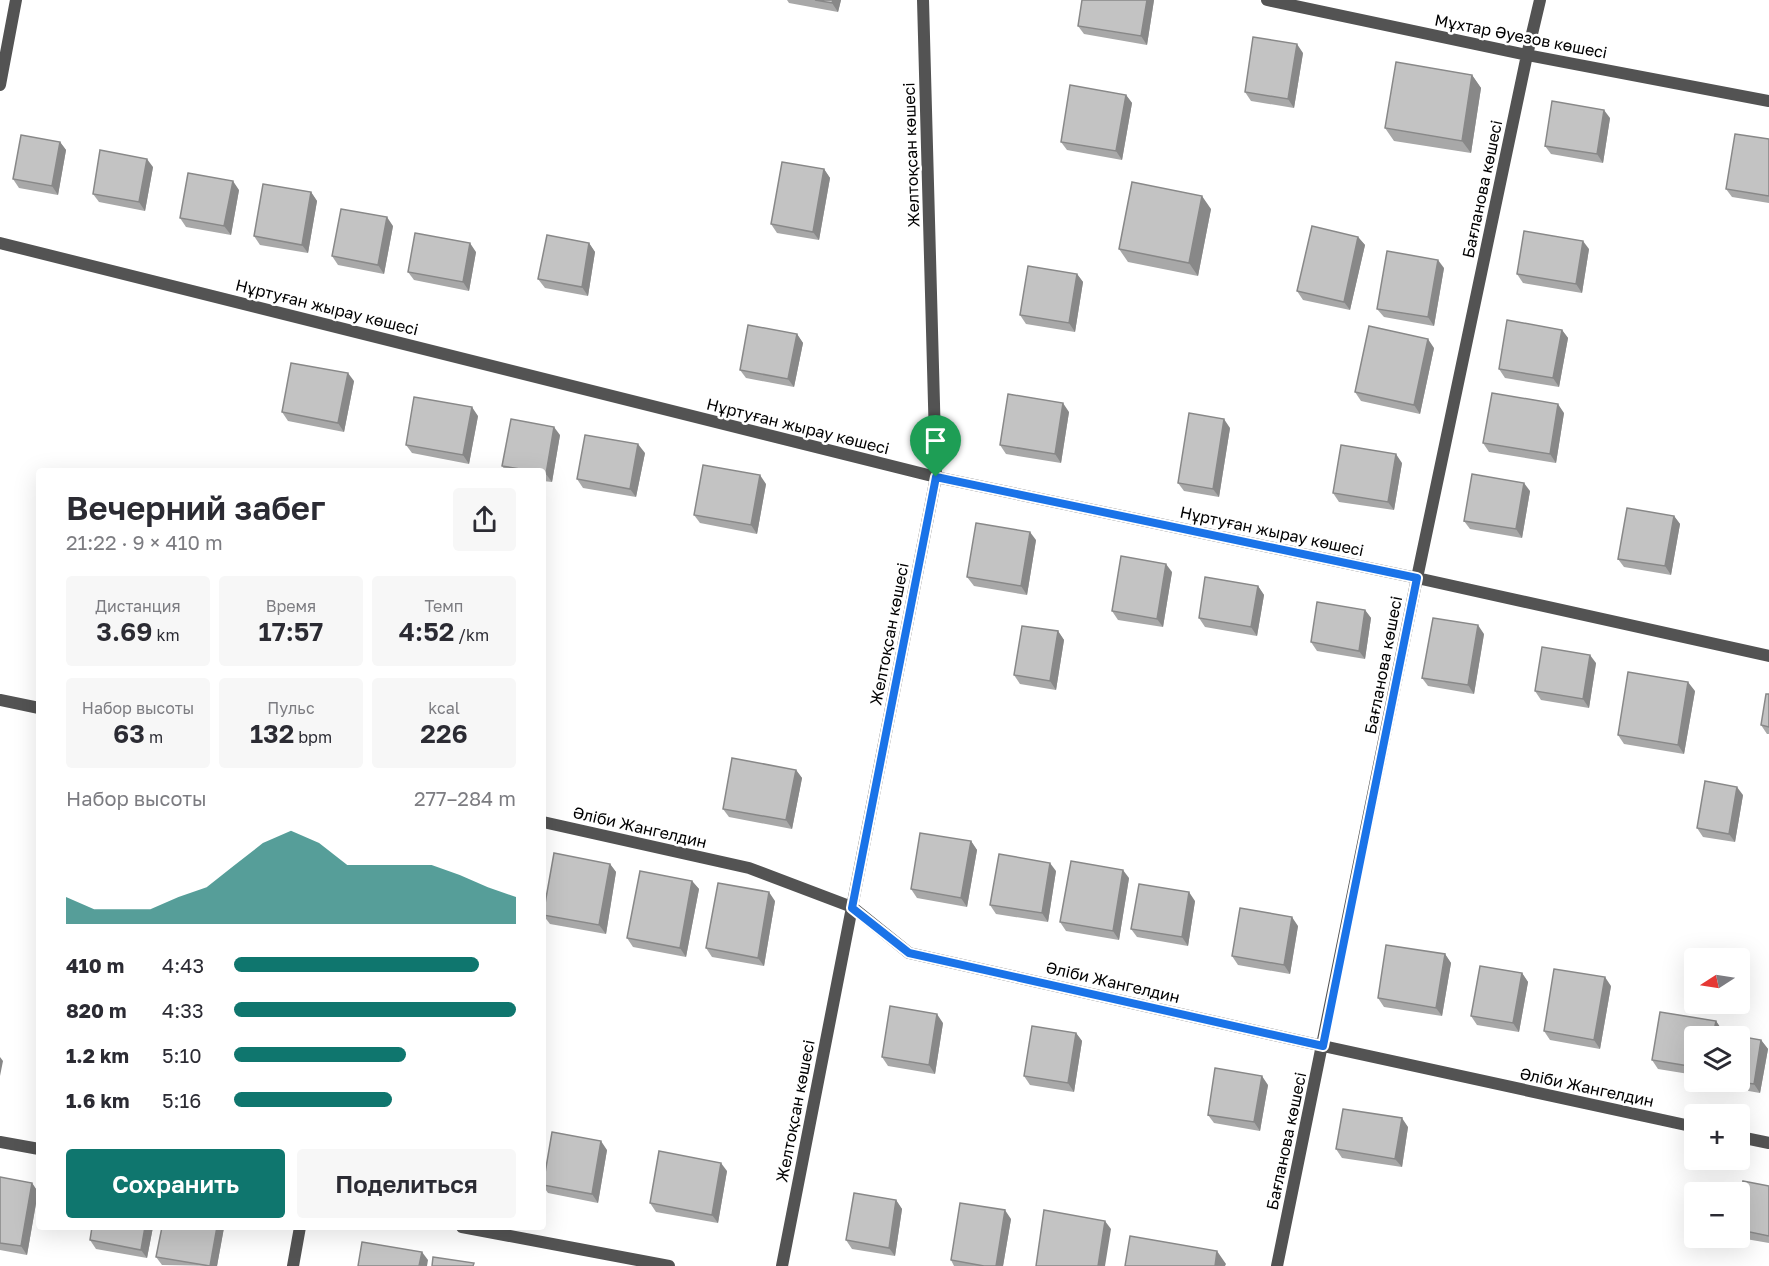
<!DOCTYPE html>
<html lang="ru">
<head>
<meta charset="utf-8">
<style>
  :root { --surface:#fff; --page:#f7f7f7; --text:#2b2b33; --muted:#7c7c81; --accent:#0f766e }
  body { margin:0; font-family:"Golos Text",sans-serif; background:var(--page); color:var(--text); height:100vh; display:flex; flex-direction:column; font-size:22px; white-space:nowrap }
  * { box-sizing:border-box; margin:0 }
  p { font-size:20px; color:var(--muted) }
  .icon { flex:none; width:33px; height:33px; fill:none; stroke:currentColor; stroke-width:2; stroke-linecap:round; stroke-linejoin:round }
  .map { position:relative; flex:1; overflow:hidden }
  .drawer { position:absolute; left:36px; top:468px; width:510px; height:762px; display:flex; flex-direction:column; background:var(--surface); border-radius:6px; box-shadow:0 6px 24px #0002 }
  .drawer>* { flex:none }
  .needle { width:39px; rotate:258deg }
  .tools { position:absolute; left:1684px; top:948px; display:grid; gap:12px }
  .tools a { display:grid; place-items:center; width:66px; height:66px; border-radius:6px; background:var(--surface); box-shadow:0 6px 24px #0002; font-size:30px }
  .pin { position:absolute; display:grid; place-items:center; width:51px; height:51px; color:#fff; margin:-62px -26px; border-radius:50% 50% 50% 0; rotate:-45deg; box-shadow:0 0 6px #0007 }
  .pin .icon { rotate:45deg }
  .round { display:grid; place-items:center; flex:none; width:63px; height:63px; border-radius:6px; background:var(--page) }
  .head { display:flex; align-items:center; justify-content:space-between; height:102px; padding:0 30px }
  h1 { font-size:33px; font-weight:600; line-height:45px }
  .stats { display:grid; grid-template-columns:repeat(3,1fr); gap:9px; height:102px; padding:6px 30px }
  .stats div { display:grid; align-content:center; border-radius:6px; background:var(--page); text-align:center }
  .stats b { font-size:26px; font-weight:600 }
  .stats small { font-size:16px; font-weight:400 }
  .stats p { font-size:16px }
  .chart { height:168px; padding:12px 30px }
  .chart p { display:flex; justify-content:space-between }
  .chart svg { width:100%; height:108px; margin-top:6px; fill:var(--accent); opacity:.7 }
  .button { display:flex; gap:12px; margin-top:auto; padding:12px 30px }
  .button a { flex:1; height:69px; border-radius:6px; background:var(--accent); color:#fff; font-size:24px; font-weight:600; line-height:69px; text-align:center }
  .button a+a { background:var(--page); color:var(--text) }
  ul { padding:0 30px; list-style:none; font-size:20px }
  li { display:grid; grid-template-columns:96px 72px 1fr; align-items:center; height:45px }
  li i { height:15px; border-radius:8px; background:var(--accent) }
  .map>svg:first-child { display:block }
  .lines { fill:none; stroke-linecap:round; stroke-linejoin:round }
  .minor { stroke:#535353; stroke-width:12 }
  .wall { fill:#a8a8a8 }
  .shaded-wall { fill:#888 }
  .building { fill:#c3c3c3; stroke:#888; stroke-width:1.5 }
  .route-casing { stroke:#fff; stroke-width:12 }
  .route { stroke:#1a73e8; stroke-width:8 }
  .labels { text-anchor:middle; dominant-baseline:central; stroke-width:5; stroke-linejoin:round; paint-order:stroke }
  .street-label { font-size:16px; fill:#000; stroke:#fff }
</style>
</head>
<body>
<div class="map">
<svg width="1769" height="1266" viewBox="0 0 1769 1266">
  <rect width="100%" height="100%" fill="#fff"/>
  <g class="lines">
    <path class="minor" d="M 1267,0 L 1527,55 L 1769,101
      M 0,85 L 16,0
      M 0,243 L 936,477 L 1417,578 L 1769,656
      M 0,700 L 39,708
      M 543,822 L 749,868 L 852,907 L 909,953 L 1323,1046 L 1695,1127
      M 1740,1137 L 1769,1143
      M 0,1142 L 39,1149
      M 462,1227 L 669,1266
      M 293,1266 L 300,1227
      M 782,1266 L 936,477 L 923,0
      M 1277,1266 L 1417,578 L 1527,55 L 1540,0"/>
  </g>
  <path class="wall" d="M 787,0 L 841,0 L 838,12 L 789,3 Z
    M 1154,0 L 1147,45 L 1084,34 L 1078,26 Z
    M 1303,53 L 1294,108 L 1251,101 L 1245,92 Z
    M 1472,75 L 1481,88 L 1471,153 L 1394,141 L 1385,128 Z
    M 1126,95 L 1132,103 L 1122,160 L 1067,150 L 1061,142 Z
    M 1610,118 L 1603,163 L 1551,154 L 1545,146 Z
    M 1769,139 L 1769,203 L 1732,197 L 1726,189 Z
    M 60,142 L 66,150 L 58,195 L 19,188 L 13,179 Z
    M 153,167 L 145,211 L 99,202 L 93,194 Z
    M 824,169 L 830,178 L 819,240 L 777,233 L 771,224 Z
    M 239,190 L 231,235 L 186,227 L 180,218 Z
    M 311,192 L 317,201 L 308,253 L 260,245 L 254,236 Z
    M 1211,209 L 1198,276 L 1128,262 L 1119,249 Z
    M 393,226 L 384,274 L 338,265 L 332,256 Z
    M 1358,237 L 1365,245 L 1350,310 L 1303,300 L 1297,291 Z
    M 589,243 L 595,252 L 588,296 L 545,288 L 538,279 Z
    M 1589,249 L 1582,293 L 1523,283 L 1517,274 Z
    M 476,252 L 469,291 L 414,280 L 408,272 Z
    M 1444,268 L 1434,326 L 1384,317 L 1377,309 Z
    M 1077,274 L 1083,282 L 1075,332 L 1026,324 L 1020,315 Z
    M 1562,330 L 1568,338 L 1559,387 L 1505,378 L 1499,369 Z
    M 797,334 L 803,343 L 794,387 L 746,378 L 740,370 Z
    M 1434,348 L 1420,414 L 1361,401 L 1355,392 Z
    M 354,381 L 344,432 L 288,421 L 282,412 Z
    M 1069,412 L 1061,463 L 1006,454 L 1000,445 Z
    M 1564,413 L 1556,463 L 1489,452 L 1483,443 Z
    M 478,416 L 469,464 L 412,453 L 406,445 Z
    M 1230,428 L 1219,497 L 1184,491 L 1178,483 Z
    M 560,435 L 552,482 L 543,481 L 543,471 L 506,471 L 502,466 Z
    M 645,453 L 636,497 L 583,488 L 577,479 Z
    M 1402,463 L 1394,510 L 1339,502 L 1333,493 Z
    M 766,484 L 757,534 L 700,523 L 694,515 Z
    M 1530,491 L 1522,538 L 1470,529 L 1464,521 Z
    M 1674,516 L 1680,524 L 1671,575 L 1624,567 L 1618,559 Z
    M 1036,540 L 1027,595 L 974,586 L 967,577 Z
    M 1172,572 L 1163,627 L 1118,620 L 1112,611 Z
    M 1258,586 L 1264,595 L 1257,636 L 1205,627 L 1199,618 Z
    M 1365,610 L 1371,618 L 1365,659 L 1317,651 L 1311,642 Z
    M 1058,631 L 1064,640 L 1056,690 L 1020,684 L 1014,675 Z
    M 1484,634 L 1474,694 L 1428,686 L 1422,678 Z
    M 1596,663 L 1589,708 L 1541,700 L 1535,691 Z
    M 1695,691 L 1684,754 L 1624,744 L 1618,735 Z
    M 1769,694 L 1769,734 L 1767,734 L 1761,725 Z
    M 796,770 L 802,778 L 792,829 L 729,817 L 723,809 Z
    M 1743,795 L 1735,842 L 1703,837 L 1697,828 Z
    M 971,841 L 977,850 L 967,907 L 917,898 L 911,889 Z
    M 610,864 L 616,872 L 606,934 L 550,924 L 543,915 Z
    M 1056,871 L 1048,922 L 996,914 L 990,905 Z
    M 1129,878 L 1119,940 L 1066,931 L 1060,922 Z
    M 692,881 L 699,889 L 686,957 L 633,947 L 627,938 Z
    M 775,901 L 764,966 L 712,957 L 706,948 Z
    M 1195,901 L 1188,946 L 1137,937 L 1131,929 Z
    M 1298,926 L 1290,974 L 1238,965 L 1232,956 Z
    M 1445,954 L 1451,963 L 1442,1016 L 1384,1007 L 1378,998 Z
    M 1522,973 L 1528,982 L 1519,1032 L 1477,1025 L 1471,1016 Z
    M 1611,986 L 1600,1049 L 1550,1040 L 1544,1031 Z
    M 1660,1012 L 1716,1021 L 1722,1030 L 1721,1036 L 1695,1036 L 1695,1075 L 1658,1069 L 1652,1060 Z
    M 943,1023 L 935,1074 L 888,1066 L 882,1057 Z
    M 1076,1033 L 1082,1041 L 1074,1092 L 1030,1085 L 1024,1076 Z
    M 1761,1040 L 1768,1049 L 1760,1093 L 1726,1087 L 1722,1082 L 1740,1082 Z
    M 1268,1085 L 1260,1131 L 1214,1123 L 1208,1115 Z
    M 1408,1127 L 1402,1167 L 1342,1158 L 1336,1149 Z
    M 607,1150 L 598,1203 L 548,1193 L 543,1186 L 543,1180 Z
    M 727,1171 L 718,1223 L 656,1212 L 650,1203 Z
    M 0,1177 L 32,1183 L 38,1192 L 27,1255 L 0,1250 Z
    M 1769,1186 L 1769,1243 L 1740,1238 L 1740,1197 Z
    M 896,1200 L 902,1209 L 895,1256 L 852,1249 L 846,1240 Z
    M 1011,1219 L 1003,1266 L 954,1266 L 951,1260 Z
    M 92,1227 L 153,1227 L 147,1258 L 96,1249 L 90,1240 Z
    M 162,1227 L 224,1227 L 217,1266 L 162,1265 L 156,1257 Z"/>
  <path class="shaded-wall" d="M 833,0 L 841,0 L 838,12 L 832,3 Z
    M 1147,0 L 1154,0 L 1147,45 L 1141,36 Z
    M 1297,44 L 1303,53 L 1294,108 L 1288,99 Z
    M 1472,75 L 1481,88 L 1471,153 L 1462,141 Z
    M 1126,95 L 1132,103 L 1122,160 L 1116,151 Z
    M 1604,110 L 1610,118 L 1603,163 L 1597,154 Z
    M 60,142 L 66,150 L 58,195 L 52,186 Z
    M 147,159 L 153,167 L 145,211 L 139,202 Z
    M 824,169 L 830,178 L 819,240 L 813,232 Z
    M 233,181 L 239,190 L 231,235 L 224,226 Z
    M 311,192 L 317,201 L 308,253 L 302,245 Z
    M 1202,196 L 1211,209 L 1198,276 L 1189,263 Z
    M 387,217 L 393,226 L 384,274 L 378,265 Z
    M 1358,237 L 1365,245 L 1350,310 L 1344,302 Z
    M 1583,241 L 1589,249 L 1582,293 L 1576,284 Z
    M 470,243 L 476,252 L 469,291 L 463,282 Z
    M 589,243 L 595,252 L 588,296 L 582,287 Z
    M 1438,260 L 1444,268 L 1434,326 L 1428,317 Z
    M 1077,274 L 1083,282 L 1075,332 L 1069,323 Z
    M 1562,330 L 1568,338 L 1559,387 L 1553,378 Z
    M 797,334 L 803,343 L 794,387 L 788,379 Z
    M 1428,339 L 1434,348 L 1420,414 L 1414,405 Z
    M 348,373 L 354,381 L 344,432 L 338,423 Z
    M 1063,403 L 1069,412 L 1061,463 L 1055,454 Z
    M 1558,404 L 1564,413 L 1556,463 L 1550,454 Z
    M 472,407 L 478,416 L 469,464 L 463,455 Z
    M 1224,419 L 1230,428 L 1219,497 L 1213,489 Z
    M 554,427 L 560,435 L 552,482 L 546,474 Z
    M 638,444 L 645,453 L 636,497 L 630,489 Z
    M 1396,454 L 1402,463 L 1394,510 L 1388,502 Z
    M 760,475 L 766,484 L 757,534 L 751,525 Z
    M 1524,483 L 1530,491 L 1522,538 L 1516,529 Z
    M 1674,516 L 1680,524 L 1671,575 L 1665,566 Z
    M 1030,532 L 1036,540 L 1027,595 L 1021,586 Z
    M 1166,564 L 1172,572 L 1163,627 L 1157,619 Z
    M 1258,586 L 1264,595 L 1257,636 L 1251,627 Z
    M 1365,610 L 1371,618 L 1365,659 L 1359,651 Z
    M 1478,625 L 1484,634 L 1474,694 L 1468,685 Z
    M 1058,631 L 1064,640 L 1056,690 L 1050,681 Z
    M 1590,655 L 1596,663 L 1589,708 L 1583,699 Z
    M 1688,682 L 1695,691 L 1684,754 L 1678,745 Z
    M 796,770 L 802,778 L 792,829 L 786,820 Z
    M 1737,787 L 1743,795 L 1735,842 L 1729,834 Z
    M 971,841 L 977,850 L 967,907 L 961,898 Z
    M 1050,863 L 1056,871 L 1048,922 L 1042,913 Z
    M 610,864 L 616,872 L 606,934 L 599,925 Z
    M 1123,870 L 1129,878 L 1119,940 L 1113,931 Z
    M 692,881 L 699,889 L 686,957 L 680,948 Z
    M 769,892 L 775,901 L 764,966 L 758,958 Z
    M 1189,892 L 1195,901 L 1188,946 L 1182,937 Z
    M 1292,917 L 1298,926 L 1290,974 L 1284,965 Z
    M 1445,954 L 1451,963 L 1442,1016 L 1436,1008 Z
    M 1522,973 L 1528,982 L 1519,1032 L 1513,1023 Z
    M 1605,977 L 1611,986 L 1600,1049 L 1594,1040 Z
    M 937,1014 L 943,1023 L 935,1074 L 929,1065 Z
    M 1716,1021 L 1722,1030 L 1721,1036 L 1713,1036 Z
    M 1076,1033 L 1082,1041 L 1074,1092 L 1068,1083 Z
    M 1761,1040 L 1768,1049 L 1760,1093 L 1754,1084 Z
    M 0,1057 L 3,1061 L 0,1076 Z
    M 1262,1076 L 1268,1085 L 1260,1131 L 1254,1122 Z
    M 1402,1118 L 1408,1127 L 1402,1167 L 1395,1159 Z
    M 601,1141 L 607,1150 L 598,1203 L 592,1194 Z
    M 721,1163 L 727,1171 L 718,1223 L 712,1215 Z
    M 32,1183 L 38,1192 L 27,1255 L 21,1246 Z
    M 896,1200 L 902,1209 L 895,1256 L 889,1248 Z
    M 1005,1210 L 1011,1219 L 1003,1266 L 996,1266 Z
    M 1105,1221 L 1111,1229 L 1105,1266 L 1098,1266 Z
    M 145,1227 L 153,1227 L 147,1258 L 141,1250 Z
    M 217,1227 L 224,1228 L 217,1266 L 210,1266 Z
    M 1217,1251 L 1226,1264 L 1225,1266 L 1215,1266 Z
    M 422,1252 L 428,1260 L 427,1266 L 419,1266 Z"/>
  <path class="building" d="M 815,0 L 833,0 L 832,3 Z
    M 1082,0 L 1147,0 L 1141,36 L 1078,26 Z
    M 1253,37 L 1297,44 L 1288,99 L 1245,92 Z
    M 1396,62 L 1472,75 L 1462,141 L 1385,128 Z
    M 1070,85 L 1126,95 L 1116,151 L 1061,142 Z
    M 1552,101 L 1604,110 L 1597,154 L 1545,146 Z
    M 1735,134 L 1769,139 L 1769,196 L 1726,189 Z
    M 21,135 L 60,142 L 52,186 L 13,179 Z
    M 100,150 L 147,159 L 139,202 L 93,194 Z
    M 782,162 L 824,169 L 813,232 L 771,224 Z
    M 188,173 L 233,181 L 224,226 L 180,218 Z
    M 1132,182 L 1202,196 L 1189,263 L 1119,249 Z
    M 263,184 L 311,192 L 302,245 L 254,236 Z
    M 341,209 L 387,217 L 378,265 L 332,256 Z
    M 1312,226 L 1358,237 L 1344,302 L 1297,291 Z
    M 1524,231 L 1583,241 L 1576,284 L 1517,274 Z
    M 415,233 L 470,243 L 463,282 L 408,272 Z
    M 547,235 L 589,243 L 582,287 L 538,279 Z
    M 1387,251 L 1438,260 L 1428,317 L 1377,309 Z
    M 1028,266 L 1077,274 L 1069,323 L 1020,315 Z
    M 1507,320 L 1562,330 L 1553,378 L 1499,369 Z
    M 748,325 L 797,334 L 788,379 L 740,370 Z
    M 1369,326 L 1428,339 L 1414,405 L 1355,392 Z
    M 291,363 L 348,373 L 338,423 L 282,412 Z
    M 1492,393 L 1558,404 L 1550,454 L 1483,443 Z
    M 1008,394 L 1063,403 L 1055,454 L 1000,445 Z
    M 414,397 L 472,407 L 463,455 L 406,445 Z
    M 1189,413 L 1224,419 L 1213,489 L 1178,483 Z
    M 511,419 L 554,427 L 546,474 L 543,473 L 543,471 L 532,471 L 502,466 Z
    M 585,435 L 638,444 L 630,489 L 577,479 Z
    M 1341,445 L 1396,454 L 1388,502 L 1333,493 Z
    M 703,465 L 760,475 L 751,525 L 694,515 Z
    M 1472,474 L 1524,483 L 1516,529 L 1464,521 Z
    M 1627,508 L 1674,516 L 1665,566 L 1618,559 Z
    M 976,523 L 1030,532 L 1021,586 L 967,577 Z
    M 1121,556 L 1166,564 L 1157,619 L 1112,611 Z
    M 1205,577 L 1258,586 L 1251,627 L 1199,618 Z
    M 1317,602 L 1365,610 L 1359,651 L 1311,642 Z
    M 1433,618 L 1478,625 L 1468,685 L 1422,678 Z
    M 1022,626 L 1058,631 L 1050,681 L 1014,675 Z
    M 1542,647 L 1590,655 L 1583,699 L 1535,691 Z
    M 1628,672 L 1688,682 L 1678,745 L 1618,735 Z
    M 1766,694 L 1769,694 L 1769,727 L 1761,725 Z
    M 732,758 L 796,770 L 786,820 L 723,809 Z
    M 1705,781 L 1737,787 L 1729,834 L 1697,828 Z
    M 920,833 L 971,841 L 961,898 L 911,889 Z
    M 554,853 L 610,864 L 599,925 L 543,915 Z
    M 999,854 L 1050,863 L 1042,913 L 990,905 Z
    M 1071,861 L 1123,870 L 1113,931 L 1060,922 Z
    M 640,871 L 692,881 L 680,948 L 627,938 Z
    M 718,883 L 769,892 L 758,958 L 706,948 Z
    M 1139,884 L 1189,892 L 1182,937 L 1131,929 Z
    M 1240,908 L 1292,917 L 1284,965 L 1232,956 Z
    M 1386,945 L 1445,954 L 1436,1008 L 1378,998 Z
    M 1480,966 L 1522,973 L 1513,1023 L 1471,1016 Z
    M 1554,969 L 1605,977 L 1594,1040 L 1544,1031 Z
    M 890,1006 L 937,1014 L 929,1065 L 882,1057 Z
    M 1660,1012 L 1716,1021 L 1713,1036 L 1695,1036 L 1695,1067 L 1652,1060 Z
    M 1032,1026 L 1076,1033 L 1068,1083 L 1024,1076 Z
    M 1727,1034 L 1761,1040 L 1754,1084 L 1739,1082 L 1740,1082 L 1740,1036 L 1727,1036 Z
    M 1215,1068 L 1262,1076 L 1254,1122 L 1208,1115 Z
    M 1343,1109 L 1402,1118 L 1395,1159 L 1336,1149 Z
    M 552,1132 L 601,1141 L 592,1194 L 543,1185 Z
    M 659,1151 L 721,1163 L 712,1215 L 650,1203 Z
    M 0,1177 L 32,1183 L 21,1246 L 0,1243 Z
    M 1743,1181 L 1769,1186 L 1769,1236 L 1740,1230 L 1740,1197 Z
    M 854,1193 L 896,1200 L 889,1248 L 846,1240 Z
    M 960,1203 L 1005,1210 L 996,1266 L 984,1266 L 951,1260 Z
    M 1044,1210 L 1105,1221 L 1098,1266 L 1036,1266 Z
    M 92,1227 L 145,1227 L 141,1250 L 90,1240 Z
    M 162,1227 L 217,1227 L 210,1266 L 156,1257 Z
    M 1130,1236 L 1217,1251 L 1215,1266 L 1125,1266 Z
    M 362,1242 L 422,1252 L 419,1266 L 358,1266 Z
    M 433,1257 L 474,1263 L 473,1266 L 432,1266 Z"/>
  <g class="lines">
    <defs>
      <path id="route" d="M 936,477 L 1417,578 L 1323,1046 L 909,953 L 852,908 Z"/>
    </defs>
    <use href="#route" class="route-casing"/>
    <use href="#route" class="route"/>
  </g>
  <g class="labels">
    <g class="street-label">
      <text transform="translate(1521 36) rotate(11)">Мұхтар Әуезов көшесі</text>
      <text transform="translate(911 155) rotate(-92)">Желтоқсан көшесі</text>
      <text transform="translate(1482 189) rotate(-78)">Бағланова көшесі</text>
      <text transform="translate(327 307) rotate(14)">Нұртуған жырау көшесі</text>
      <text transform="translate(798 426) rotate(14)">Нұртуған жырау көшесі</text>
      <text transform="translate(1272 531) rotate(12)">Нұртуған жырау көшесі</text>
      <text transform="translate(889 634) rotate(-79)">Желтоқсан көшесі</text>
      <text transform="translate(1383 665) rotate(-79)">Бағланова көшесі</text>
      <text transform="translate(640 827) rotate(13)">Әліби Жангелдин</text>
      <text transform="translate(1113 982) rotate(13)">Әліби Жангелдин</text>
      <text transform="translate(1587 1087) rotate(12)">Әліби Жангелдин</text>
      <text transform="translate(795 1111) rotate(-79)">Желтоқсан көшесі</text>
      <text transform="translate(1286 1141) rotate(-78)">Бағланова көшесі</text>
    </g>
  </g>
</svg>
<div class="tools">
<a><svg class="needle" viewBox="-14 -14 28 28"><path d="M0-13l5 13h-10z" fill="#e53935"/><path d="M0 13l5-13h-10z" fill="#7c7c81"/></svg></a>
<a><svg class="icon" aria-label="layers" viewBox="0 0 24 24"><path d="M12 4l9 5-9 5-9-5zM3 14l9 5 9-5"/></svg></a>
<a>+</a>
<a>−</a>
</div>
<div class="pin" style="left:936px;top:477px;background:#1e9e55"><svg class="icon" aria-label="arrive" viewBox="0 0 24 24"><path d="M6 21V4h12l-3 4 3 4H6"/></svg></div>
<section class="drawer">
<div class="head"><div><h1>Вечерний забег</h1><p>21:22 · 9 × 410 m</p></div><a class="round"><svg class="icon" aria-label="share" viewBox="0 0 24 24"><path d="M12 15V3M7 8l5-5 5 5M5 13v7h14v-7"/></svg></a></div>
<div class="stats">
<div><p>Дистанция</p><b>3.69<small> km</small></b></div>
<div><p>Время</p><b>17:57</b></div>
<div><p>Темп</p><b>4:52<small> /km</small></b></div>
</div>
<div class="stats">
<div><p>Набор высоты</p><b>63<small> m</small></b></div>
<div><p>Пульс</p><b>132<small> bpm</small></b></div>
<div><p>kcal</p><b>226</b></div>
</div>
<div class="chart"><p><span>Набор высоты</span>277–284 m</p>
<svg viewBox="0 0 160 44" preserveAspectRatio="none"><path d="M0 44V33L10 38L20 38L30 38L40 33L50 29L60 20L70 11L80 6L90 11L100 20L110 20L120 20L130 20L140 24L150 29L160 33V44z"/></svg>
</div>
<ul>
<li><b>410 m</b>4:43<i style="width:87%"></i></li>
<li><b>820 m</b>4:33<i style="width:100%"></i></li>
<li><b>1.2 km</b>5:10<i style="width:61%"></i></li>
<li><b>1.6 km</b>5:16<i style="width:56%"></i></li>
</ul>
<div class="button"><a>Сохранить</a><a>Поделиться</a></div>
</section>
</div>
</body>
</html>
